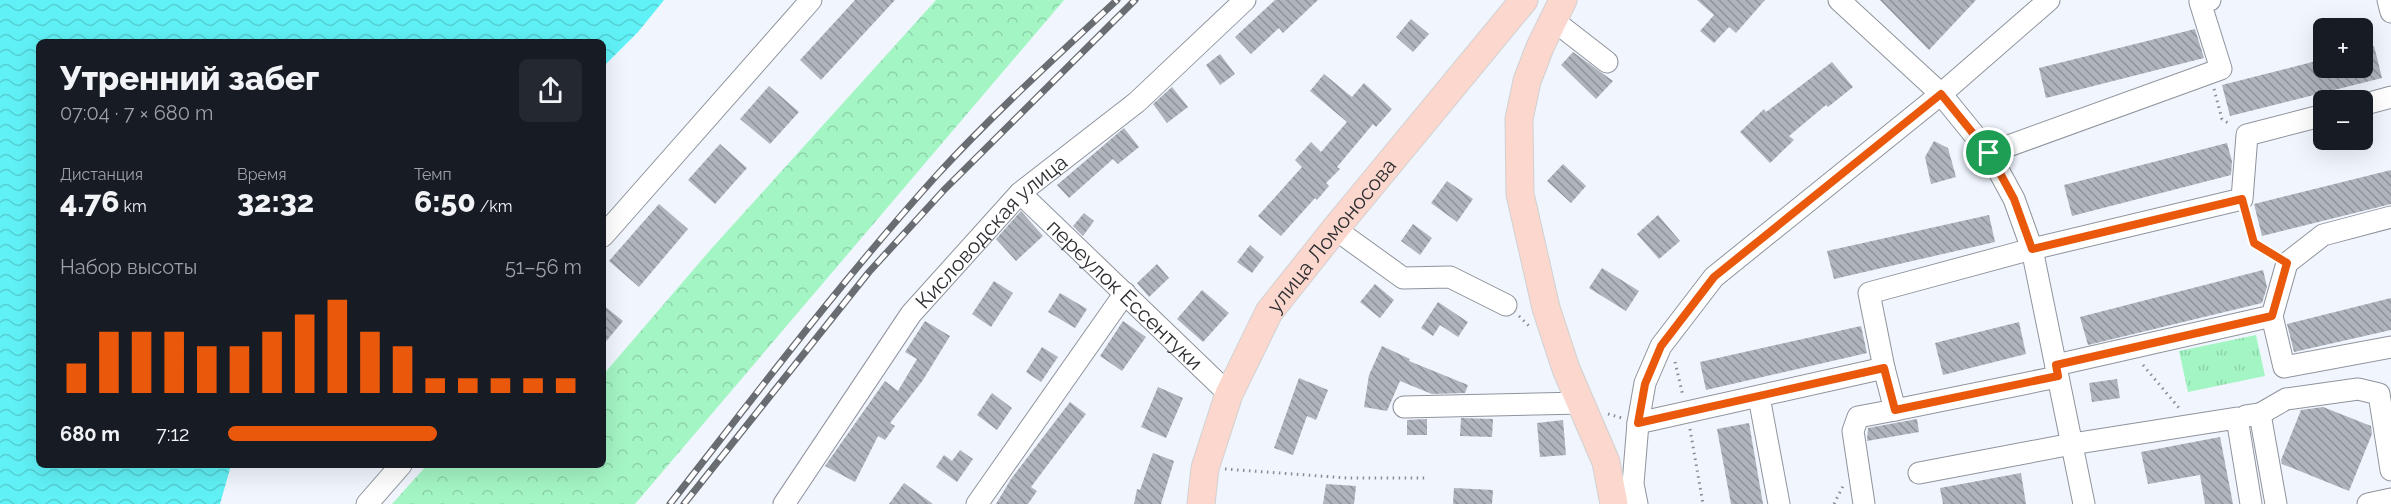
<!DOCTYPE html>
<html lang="ru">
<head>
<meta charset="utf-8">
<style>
  :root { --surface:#171b24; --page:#242831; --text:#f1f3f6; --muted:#9ea1a6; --accent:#ea580c }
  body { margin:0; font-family:Raleway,sans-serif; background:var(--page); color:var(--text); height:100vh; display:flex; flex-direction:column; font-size:22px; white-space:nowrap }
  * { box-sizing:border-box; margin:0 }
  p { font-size:20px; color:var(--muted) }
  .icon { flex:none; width:33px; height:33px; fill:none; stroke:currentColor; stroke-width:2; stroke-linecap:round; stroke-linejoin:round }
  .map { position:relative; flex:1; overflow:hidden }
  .drawer { position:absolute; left:36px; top:39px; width:570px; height:429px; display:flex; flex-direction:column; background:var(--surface); border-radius:9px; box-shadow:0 6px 24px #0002 }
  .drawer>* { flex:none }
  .fabs { position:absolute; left:2313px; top:18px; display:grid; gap:12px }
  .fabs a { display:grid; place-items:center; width:60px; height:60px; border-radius:9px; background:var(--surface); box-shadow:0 6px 24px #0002; font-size:30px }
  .pin { position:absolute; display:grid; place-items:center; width:51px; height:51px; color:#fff; margin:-26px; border:3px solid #fff; border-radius:50%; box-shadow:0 2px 6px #0007 }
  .round { display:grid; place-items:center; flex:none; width:63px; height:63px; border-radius:9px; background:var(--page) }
  .summary { display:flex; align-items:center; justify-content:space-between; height:102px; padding:0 24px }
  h1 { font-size:33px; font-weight:800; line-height:45px }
  .stats { display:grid; grid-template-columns:repeat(3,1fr); gap:9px; height:102px; padding:6px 24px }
  .stats div { display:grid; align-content:center }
  .stats b { font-size:30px; font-weight:800 }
  .stats small { font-size:16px; font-weight:400 }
  .stats p { font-size:16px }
  .chart { height:168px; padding:12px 24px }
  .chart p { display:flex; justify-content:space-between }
  .chart svg { width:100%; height:108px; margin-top:6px; stroke:var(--accent); stroke-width:6 }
  ul { padding:0 24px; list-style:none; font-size:20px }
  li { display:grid; grid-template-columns:96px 72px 1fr; align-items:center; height:45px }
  li i { height:15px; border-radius:8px; background:var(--accent) }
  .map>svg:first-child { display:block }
  .forest { fill:url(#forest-crowns) }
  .park { fill:url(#park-tufts) }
  .water { fill:url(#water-waves) }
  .building { fill:url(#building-back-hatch) }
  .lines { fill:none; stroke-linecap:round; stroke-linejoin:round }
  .minor-casing { stroke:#8f949c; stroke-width:23 }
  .major-casing { stroke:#d1d1d2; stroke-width:29 }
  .path { stroke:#888c92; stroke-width:3; stroke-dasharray:1.5 4.5; stroke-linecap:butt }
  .minor { stroke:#fff; stroke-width:21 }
  .major { stroke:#fbd7cd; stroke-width:27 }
  .rail-casing { stroke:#696c71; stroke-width:7 }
  .rail { stroke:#fff; stroke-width:4.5; stroke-dasharray:14; stroke-linecap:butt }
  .route-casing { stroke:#fff; stroke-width:12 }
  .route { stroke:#ea580c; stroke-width:8 }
  .labels { text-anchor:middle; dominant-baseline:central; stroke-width:4.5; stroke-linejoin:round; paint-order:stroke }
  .street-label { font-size:21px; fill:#2c2e32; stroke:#fff }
</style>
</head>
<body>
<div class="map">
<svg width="2391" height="504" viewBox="0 0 2391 504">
  <defs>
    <pattern id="forest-crowns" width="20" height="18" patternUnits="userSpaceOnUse" patternTransform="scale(1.5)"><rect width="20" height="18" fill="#a4f5c4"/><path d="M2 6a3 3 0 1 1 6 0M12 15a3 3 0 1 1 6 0" fill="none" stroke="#8dd2a9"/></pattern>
    <pattern id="park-tufts" width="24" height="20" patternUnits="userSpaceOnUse" patternTransform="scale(1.5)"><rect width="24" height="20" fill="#a4f5c4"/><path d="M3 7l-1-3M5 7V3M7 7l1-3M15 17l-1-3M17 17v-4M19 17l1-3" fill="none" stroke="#8dd2a9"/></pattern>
    <pattern id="water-waves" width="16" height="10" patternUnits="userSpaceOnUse" patternTransform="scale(1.5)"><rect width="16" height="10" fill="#60f1f6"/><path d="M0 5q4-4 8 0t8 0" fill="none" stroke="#54cfd3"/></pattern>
    <pattern id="building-back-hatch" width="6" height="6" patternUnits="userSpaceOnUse" patternTransform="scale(1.5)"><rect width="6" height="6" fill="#b0b5bd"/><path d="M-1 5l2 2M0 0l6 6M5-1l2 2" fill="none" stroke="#8f949a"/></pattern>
  </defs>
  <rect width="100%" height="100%" fill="#f0f5fe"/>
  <path class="forest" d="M 936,0 L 1064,0 L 635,504 L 392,504 L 427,465 L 603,465 L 603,375 L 712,248 Z"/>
  <path class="park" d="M 2256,335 L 2265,376 L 2188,392 L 2179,351 Z"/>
  <path class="water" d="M 0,0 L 664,0 L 638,32 L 603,67 L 603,42 L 39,42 L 39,465 L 231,465 L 220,504 L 0,504 Z"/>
  <path class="building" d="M 855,0 L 895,0 L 821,80 L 800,60 Z
    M 1275,0 L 1318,0 L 1283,33 L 1279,28 L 1251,54 L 1235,37 Z
    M 1697,0 L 1765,0 L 1736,33 L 1729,27 L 1714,43 L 1700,31 L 1714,15 Z
    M 1880,0 L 1976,0 L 1929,50 Z
    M 1411,19 L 1429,34 L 1413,52 L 1396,37 Z
    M 2195,29 L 2204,58 L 2046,98 L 2039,68 Z
    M 2374,46 L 2382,78 L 2230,116 L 2222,85 L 2324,59 L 2324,68 L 2362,68 L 2362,49 Z
    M 1573,52 L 1613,81 L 1596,99 L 1561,65 Z
    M 1220,54 L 1235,74 L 1220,85 L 1206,65 Z
    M 1832,62 L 1853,87 L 1828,107 L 1826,105 L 1789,136 L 1794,140 L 1770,163 L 1740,132 L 1764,109 L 1766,112 Z
    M 1324,74 L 1352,97 L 1364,83 L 1392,109 L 1376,127 L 1373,124 L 1337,167 L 1340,169 L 1326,183 L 1329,186 L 1317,200 L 1315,198 L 1281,236 L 1258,216 L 1302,167 L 1295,160 L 1311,142 L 1321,152 L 1347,122 L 1310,91 Z
    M 769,86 L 799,112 L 770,144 L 740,119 Z
    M 1172,87 L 1188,107 L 1167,123 L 1153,104 Z
    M 1124,128 L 1139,147 L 1118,164 L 1113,159 L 1069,198 L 1057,185 Z
    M 1934,141 L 1948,148 L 1956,177 L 1931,184 L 1925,157 Z
    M 2227,143 L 2232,161 L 2231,175 L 2072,216 L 2064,185 Z
    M 720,144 L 747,168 L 715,204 L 688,180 Z
    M 1563,164 L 1586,186 L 1571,203 L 1547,181 Z
    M 2391,170 L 2391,204 L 2262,236 L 2254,204 Z
    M 1447,181 L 1473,199 L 1457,222 L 1431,203 Z
    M 659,204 L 688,229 L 639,287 L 609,261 Z
    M 1021,211 L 1043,236 L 1016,261 L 996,239 Z
    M 1084,213 L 1094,221 L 1083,236 L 1073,226 Z
    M 1658,215 L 1680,241 L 1659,259 L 1637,234 Z
    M 1989,215 L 1995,242 L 1834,279 L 1827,251 Z
    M 1413,224 L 1432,238 L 1420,255 L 1401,241 Z
    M 1250,245 L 1264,257 L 1252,273 L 1237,262 Z
    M 1157,264 L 1169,278 L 1149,297 L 1137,283 Z
    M 1602,268 L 1639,291 L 1626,311 L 1589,288 Z
    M 2263,270 L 2267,287 L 2262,303 L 2088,345 L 2080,317 Z
    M 994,281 L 1013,293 L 991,327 L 972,314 Z
    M 1375,284 L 1394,300 L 1380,318 L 1360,302 Z
    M 1202,290 L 1229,313 L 1203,342 L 1177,319 Z
    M 1060,293 L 1087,309 L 1075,328 L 1048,312 Z
    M 2391,298 L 2391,330 L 2294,352 L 2287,324 Z
    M 1438,302 L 1468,322 L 1458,337 L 1440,325 L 1433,336 L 1421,328 Z
    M 603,305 L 623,321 L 603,345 Z
    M 925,321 L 950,336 L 923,380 L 890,423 L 895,426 L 885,440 L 878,436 L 855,482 L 825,466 L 885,381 L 898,391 L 917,359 L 905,352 Z
    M 1123,321 L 1146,337 L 1122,371 L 1100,356 Z
    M 2019,322 L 2026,354 L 1943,375 L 1935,343 Z
    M 1861,326 L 1867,353 L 1706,390 L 1700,362 Z
    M 1382,346 L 1410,359 L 1409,361 L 1468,385 L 1465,393 L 1432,394 L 1400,381 L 1387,411 L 1364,407 L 1369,375 Z
    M 1042,347 L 1058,357 L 1041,382 L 1026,372 Z
    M 1299,378 L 1328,390 L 1316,420 L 1307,416 L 1293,455 L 1274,448 Z
    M 2117,379 L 2120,398 L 2092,402 L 2089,383 Z
    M 1158,387 L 1183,398 L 1166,438 L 1141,427 Z
    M 992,393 L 1012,408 L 997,430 L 977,415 Z
    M 1070,402 L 1086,414 L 1031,487 L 1037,491 L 1028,504 L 996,504 L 1011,479 Z
    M 2323,407 L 2371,426 L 2372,434 L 2349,491 L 2282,464 L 2281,460 L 2301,410 Z
    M 1461,418 L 1493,419 L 1492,437 L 1460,436 Z
    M 1427,419 L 1427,435 L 1407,435 L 1407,420 Z
    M 1917,419 L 1919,432 L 1867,441 L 1868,428 Z
    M 1563,420 L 1566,455 L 1540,457 L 1537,423 Z
    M 1749,423 L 1763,504 L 1731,504 L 1717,429 Z
    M 2220,437 L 2233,504 L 2205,504 L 2200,475 L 2148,484 L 2141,452 Z
    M 960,450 L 973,459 L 957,482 L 936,467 L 944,455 L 952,461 Z
    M 1153,453 L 1174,461 L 1161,504 L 1134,504 L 1137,489 L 1140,490 Z
    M 2021,473 L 2026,504 L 1943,504 L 1940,488 Z
    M 904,483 L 933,504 L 889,504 Z
    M 1326,484 L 1356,486 L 1354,504 L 1323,504 Z
    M 1454,488 L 1493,490 L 1492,504 L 1453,504 Z"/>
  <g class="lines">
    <defs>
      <g id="minor">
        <path d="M 1839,0 L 1941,94 L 1989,153 L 2014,199 L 2032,249 L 2084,504"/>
        <path d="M 2388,0 L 2391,12"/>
        <path d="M 1553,20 L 1607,62"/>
        <path d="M 2362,105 L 2391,97"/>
        <path d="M 1989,153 L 2221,69 L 2200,2 L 2210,0"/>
        <path id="s1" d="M 1020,193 L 1229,394"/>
        <path d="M 1335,229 L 1403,278 L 1450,277 L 1506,305"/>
        <path d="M 603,236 L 811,0"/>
        <path d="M 2272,316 L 2284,367 L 2391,347"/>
        <path d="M 2056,365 L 2272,316 L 2287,263 L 2323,235 L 2391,217"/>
        <path d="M 2057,377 L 1895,410 L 1884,368 L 1869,293 L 2032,249 L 2242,199 L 2247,135 L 2324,115"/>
        <path d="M 1759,397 L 1779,504"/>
        <path d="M 1404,407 L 1582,403"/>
        <path d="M 2260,414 L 2286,399 L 2358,389 L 2379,394 L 2391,470"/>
        <path d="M 2246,416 L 2260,414 L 2276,504"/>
        <path d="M 1638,423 L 1884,368"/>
        <path d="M 1919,473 L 2072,444 L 2237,418 L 2251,504"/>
        <path d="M 367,504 L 401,465"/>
        <path id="s2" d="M 784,504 L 911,314 L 1020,193 L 1137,102 L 1245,0"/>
        <path d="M 977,504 L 1125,293"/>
        <path d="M 1637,504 L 1633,484 L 1638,423 L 1645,383 L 1661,346 L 1714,277 L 1941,94 L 2049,0"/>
        <path d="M 1864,504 L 1853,431 L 1858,417 L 1895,410"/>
        <path d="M 2368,504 L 2391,499"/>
      </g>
      <g id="major">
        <path d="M 1563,0 L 1540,47 L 1527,81 L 1519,119 L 1520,194 L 1546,308 L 1566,369 L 1606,462 L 1614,504"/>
        <path id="s3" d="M 1201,504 L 1205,468 L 1229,394 L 1269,312 L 1335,229 L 1524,0"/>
      </g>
    </defs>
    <use href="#minor" class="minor-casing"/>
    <use href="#major" class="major-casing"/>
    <path class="path" d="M 2214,89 L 2222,119 L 2231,125
      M 2246,215 L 2254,243 L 2273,254
      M 1519,316 L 1529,326
      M 1675,362 L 1683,396
      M 2143,365 L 2179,408
      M 1608,414 L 1622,418
      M 1690,429 L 1703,504
      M 1225,469 L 1347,478 L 1425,478
      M 1834,504 L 1843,486"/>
    <use href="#minor" class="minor"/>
    <use href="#major" class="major"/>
    <defs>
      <path id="rail" d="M 670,504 C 757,393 842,280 937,175 C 993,114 1056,57 1117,0
        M 684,504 L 869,272 L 944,190 L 1135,0"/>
    </defs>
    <use href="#rail" class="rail-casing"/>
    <use href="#rail" class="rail"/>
  </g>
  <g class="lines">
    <defs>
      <path id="route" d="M 1941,94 L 1989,153 L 2014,199 L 2032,249 L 2242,199 L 2254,243 L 2287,263 L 2272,316 L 2056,365 L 2058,376 L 1895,410 L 1884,368 L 1638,423 L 1645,384 L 1661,346 L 1714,277 Z"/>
    </defs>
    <use href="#route" class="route-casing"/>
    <use href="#route" class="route"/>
  </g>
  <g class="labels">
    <g class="street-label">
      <text stroke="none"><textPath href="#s2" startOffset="344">Кисловодская улица</textPath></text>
      <text stroke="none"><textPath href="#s3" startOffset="304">улица Ломоносова</textPath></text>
      <text stroke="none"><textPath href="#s1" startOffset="146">переулок Ессентуки</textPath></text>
    </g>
  </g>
</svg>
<div class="fabs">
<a>+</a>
<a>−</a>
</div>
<div class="pin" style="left:1989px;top:153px;background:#1e9e55"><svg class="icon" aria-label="arrive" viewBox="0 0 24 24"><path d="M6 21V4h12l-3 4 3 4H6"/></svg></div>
<section class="drawer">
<div class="summary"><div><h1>Утренний забег</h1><p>07:04 · 7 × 680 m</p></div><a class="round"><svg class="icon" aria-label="share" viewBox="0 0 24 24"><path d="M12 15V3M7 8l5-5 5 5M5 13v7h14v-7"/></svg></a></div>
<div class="stats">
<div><p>Дистанция</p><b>4.76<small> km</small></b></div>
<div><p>Время</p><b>32:32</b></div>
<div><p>Темп</p><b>6:50<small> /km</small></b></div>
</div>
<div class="chart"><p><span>Набор высоты</span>51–56 m</p>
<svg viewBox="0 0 160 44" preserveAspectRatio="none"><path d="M5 44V32M15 44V19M25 44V19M35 44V19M45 44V25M55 44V25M65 44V19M75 44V12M85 44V6M95 44V19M105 44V25M115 44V38M125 44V38M135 44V38M145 44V38M155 44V38"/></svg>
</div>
<ul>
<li><b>680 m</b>7:12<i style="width:59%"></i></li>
</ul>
</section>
</div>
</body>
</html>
